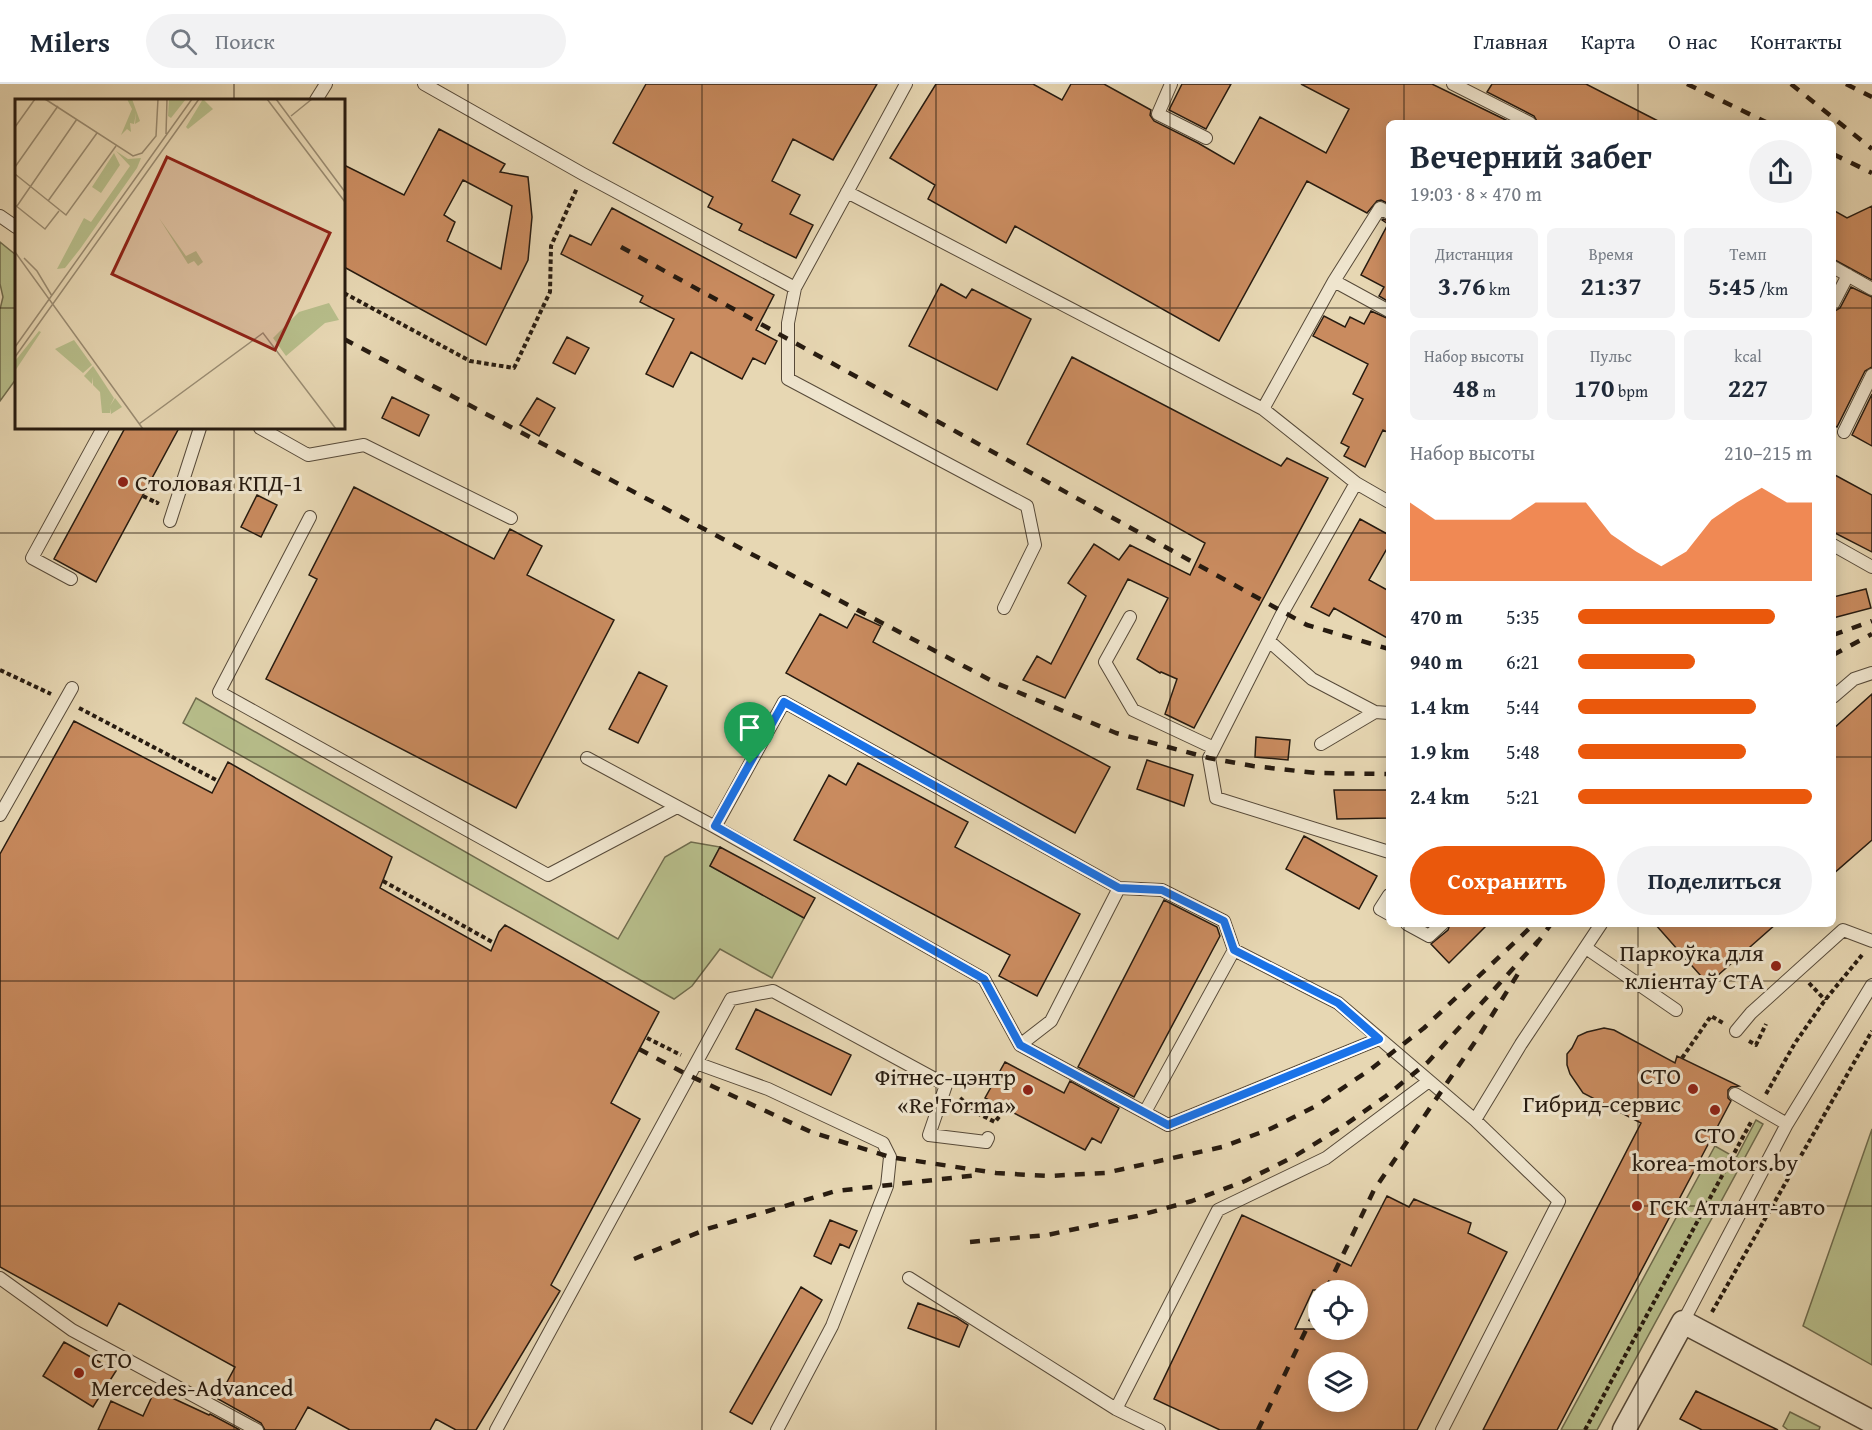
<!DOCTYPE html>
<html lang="ru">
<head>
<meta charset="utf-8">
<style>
  :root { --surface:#fff; --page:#f2f2f3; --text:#1f2937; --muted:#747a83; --line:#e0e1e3; --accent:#ea580c }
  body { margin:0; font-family:"Gentium Book Plus",serif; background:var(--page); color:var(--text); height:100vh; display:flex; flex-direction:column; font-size:22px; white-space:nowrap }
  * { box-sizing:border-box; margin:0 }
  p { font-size:20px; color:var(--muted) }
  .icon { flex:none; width:33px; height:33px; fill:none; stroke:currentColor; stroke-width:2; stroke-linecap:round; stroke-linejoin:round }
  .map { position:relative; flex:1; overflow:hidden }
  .details { position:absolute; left:1386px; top:36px; width:450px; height:807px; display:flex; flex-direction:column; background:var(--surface); border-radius:9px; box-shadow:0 3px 15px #0003 }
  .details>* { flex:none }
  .tools { position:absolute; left:1308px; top:1196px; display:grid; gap:12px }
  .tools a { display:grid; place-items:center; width:60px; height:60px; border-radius:50%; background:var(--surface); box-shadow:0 3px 15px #0003; font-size:30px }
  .pin { position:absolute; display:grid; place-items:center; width:51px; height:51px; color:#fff; margin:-62px -26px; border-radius:50% 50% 50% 0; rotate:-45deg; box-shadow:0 0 6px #0007 }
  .pin .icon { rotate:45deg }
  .round { display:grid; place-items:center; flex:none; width:63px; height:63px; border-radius:32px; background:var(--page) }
  .overview { display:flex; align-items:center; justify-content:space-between; height:102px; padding:0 24px }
  h1 { font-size:33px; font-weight:800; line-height:45px }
  .figures { display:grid; grid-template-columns:repeat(3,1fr); gap:9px; height:102px; padding:6px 24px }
  .figures div { display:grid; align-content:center; border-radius:9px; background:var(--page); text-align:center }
  .figures b { font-size:26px; font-weight:800 }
  .figures small { font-size:16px; font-weight:400 }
  .figures p { font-size:16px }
  .chart { height:168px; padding:12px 24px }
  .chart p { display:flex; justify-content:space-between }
  .chart svg { width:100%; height:108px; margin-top:6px; fill:var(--accent); opacity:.7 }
  .action { display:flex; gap:12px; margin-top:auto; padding:12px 24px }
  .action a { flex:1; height:69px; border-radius:36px; background:var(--accent); color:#fff; font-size:24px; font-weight:800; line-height:69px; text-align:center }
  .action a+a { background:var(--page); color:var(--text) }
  ul { padding:0 24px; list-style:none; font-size:20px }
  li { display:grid; grid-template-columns:96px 72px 1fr; align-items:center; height:45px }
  li i { height:15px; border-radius:8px; background:var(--accent) }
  header { display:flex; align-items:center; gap:36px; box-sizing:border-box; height:84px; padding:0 30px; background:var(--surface); border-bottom:2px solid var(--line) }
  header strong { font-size:28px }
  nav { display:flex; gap:33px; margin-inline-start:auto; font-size:21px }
  .search { width:420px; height:54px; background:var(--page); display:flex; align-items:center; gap:15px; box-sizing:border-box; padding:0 21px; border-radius:33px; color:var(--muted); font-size:22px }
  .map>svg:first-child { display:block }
  .green { fill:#b7be8b; stroke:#6f6c4e; stroke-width:1.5 }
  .building { fill:#c98b5f; stroke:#271b10; stroke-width:1.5; fill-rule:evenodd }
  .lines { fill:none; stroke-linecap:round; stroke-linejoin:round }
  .service-casing { stroke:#574a39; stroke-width:14 }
  .minor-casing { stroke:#574a39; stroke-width:25 }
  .path { stroke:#271b10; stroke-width:4; stroke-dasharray:4.5 3; stroke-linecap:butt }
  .service { stroke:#efe5ce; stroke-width:12 }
  .minor { stroke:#efe5ce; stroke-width:22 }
  .rail { stroke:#271b10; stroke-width:4.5; stroke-dasharray:10 10; stroke-linecap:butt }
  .route-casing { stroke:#fff; stroke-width:12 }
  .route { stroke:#1a73e8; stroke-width:8 }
  .grid { fill:none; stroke:#271b10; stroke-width:1.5; stroke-opacity:0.55 }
  .poi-dot { fill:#8f2418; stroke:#efe5ce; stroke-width:2 }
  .labels { text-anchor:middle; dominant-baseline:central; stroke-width:6; stroke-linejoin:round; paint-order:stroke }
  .poi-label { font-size:24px; fill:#271b10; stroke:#efe5ce; text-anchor:start }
  .inset-road { fill:none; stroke:#9a8c72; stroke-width:1.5 }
  .view { fill:#8f2418; fill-opacity:0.15; stroke:#8f2418; stroke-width:3 }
  .inset-edge { fill:none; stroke:#271b10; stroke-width:3 }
</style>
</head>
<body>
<header>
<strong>Milers</strong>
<div class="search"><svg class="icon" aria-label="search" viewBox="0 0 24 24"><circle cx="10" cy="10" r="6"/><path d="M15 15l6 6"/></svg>Поиск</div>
<nav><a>Главная</a><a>Карта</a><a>О нас</a><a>Контакты</a></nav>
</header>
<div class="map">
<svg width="1872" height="1346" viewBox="0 0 1872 1346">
  <rect width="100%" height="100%" fill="#e7d7b3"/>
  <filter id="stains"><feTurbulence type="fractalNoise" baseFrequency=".00333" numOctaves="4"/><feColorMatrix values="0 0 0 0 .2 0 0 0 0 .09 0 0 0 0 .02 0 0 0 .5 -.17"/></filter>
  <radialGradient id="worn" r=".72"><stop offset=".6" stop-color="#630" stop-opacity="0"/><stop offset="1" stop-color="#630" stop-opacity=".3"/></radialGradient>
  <path class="green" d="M 0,158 L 16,171 L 16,295 L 0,317 L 0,225 L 3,213 L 0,200 Z
    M 196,614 L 618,855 L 665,773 L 691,758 L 720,763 L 710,782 L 804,834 L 772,894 L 720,865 L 692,902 L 674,915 L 183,639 Z
    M 1756,1036 L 1763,1040 L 1597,1346 L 1561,1346 L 1715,1062 L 1736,1074 Z
    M 1872,1045 L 1872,1281 L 1803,1242 Z
    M 1790,1328 L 1820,1343 L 1819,1346 L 1788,1346 L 1783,1342 Z"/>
  <path class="building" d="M 646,0 L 877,0 L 833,76 L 793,55 L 772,97 L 800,111 L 790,130 L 813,141 L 796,174 L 739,146 L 742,140 L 708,123 L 713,113 L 613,59 Z
    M 936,0 L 1033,0 L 1062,16 L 1071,0 L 1104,0 L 1151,26 L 1150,31 L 1154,37 L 1198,59 L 1234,80 L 1260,33 L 1326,69 L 1349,25 L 1301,0 L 1432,0 L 1512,39 L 1389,39 L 1389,120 L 1381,116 L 1377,117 L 1367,129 L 1307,97 L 1219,257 L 1015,142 L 1006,159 L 928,115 L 935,101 L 890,74 Z
    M 1182,0 L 1231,0 L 1206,45 L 1169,26 Z
    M 1492,0 L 1586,0 L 1662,39 L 1538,39 L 1534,32 L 1487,8 Z
    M 439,45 L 505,80 L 500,88 L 528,93 L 532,133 L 528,176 L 486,261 L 344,183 L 344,81 L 404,111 ZM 463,96 L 512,122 L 501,185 L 447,157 L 455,138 L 444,131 Z
    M 1872,122 L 1872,196 L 1833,175 L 1833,126 L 1847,134 Z
    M 612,124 L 774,211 L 756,246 L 777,257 L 765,280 L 753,274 L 742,295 L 691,268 L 673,303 L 646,290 L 674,235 L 640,218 L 643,212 L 561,170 L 570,151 L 591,161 Z
    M 1383,135 L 1389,137 L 1389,218 L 1379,212 L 1384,203 L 1361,191 L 1388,140 L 1382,136 Z
    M 941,200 L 966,214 L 972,205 L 1031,235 L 997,306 L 909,262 Z
    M 1851,203 L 1872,213 L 1872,283 L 1865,287 L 1837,343 L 1833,341 L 1833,228 L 1840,224 Z
    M 1371,227 L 1389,235 L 1389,349 L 1383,346 L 1365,383 L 1344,372 L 1349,363 L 1341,359 L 1363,315 L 1353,310 L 1368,280 L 1313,252 L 1324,232 L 1345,243 L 1350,233 L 1364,240 Z
    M 567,253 L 589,264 L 575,290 L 553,279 Z
    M 1072,273 L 1281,382 L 1287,374 L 1328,394 L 1194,644 L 1165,630 L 1177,595 L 1161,588 L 1160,589 L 1137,575 L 1168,514 L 1128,495 L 1065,614 L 1023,596 L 1037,572 L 1051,580 L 1086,512 L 1068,499 L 1094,460 L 1119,476 L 1130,461 L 1190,491 L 1205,459 L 1027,360 Z
    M 1872,310 L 1872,362 L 1852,351 Z
    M 392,313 L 429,331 L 419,352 L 382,334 Z
    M 537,314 L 555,324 L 539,352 L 520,341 Z
    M 125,344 L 179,344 L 96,498 L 54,475 Z
    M 1833,390 L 1872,411 L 1872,468 L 1833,448 Z
    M 354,403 L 494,475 L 510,445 L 542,462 L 527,491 L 614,536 L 516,724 L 266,595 L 317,495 L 309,491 Z
    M 257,411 L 277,421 L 261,453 L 241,443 Z
    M 1360,435 L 1389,451 L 1389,461 L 1369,496 L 1389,507 L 1389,555 L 1334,524 L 1329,532 L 1311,523 Z
    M 1866,505 L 1871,524 L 1833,534 L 1833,513 Z
    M 820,530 L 847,544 L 855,530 L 881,542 L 873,558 L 1110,683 L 1075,749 L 786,589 Z
    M 639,588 L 667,602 L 638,659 L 609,645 Z
    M 1872,610 L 1872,756 L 1833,790 L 1833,645 Z
    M 74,637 L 212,709 L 228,678 L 392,773 L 380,804 L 491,867 L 499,848 L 505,841 L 659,928 L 611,1019 L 640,1035 L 551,1201 L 560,1207 L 476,1346 L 456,1346 L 436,1335 L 430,1346 L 350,1346 L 308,1323 L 295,1346 L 265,1346 L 261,1339 L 218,1315 L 235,1283 L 119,1219 L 107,1242 L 0,1183 L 0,770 Z
    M 1256,653 L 1290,656 L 1288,676 L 1255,673 Z
    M 1147,676 L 1193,691 L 1184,722 L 1137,705 Z
    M 858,679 L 968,738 L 955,763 L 1080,830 L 1037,912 L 999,892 L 1010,871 L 794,756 L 829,691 L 846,701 Z
    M 1334,706 L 1389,706 L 1389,734 L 1337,735 Z
    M 1304,752 L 1377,792 L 1359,825 L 1286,785 Z
    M 720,763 L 815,814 L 804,834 L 710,782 Z
    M 1164,816 L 1217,843 L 1220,852 L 1134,1013 L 1078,983 Z
    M 1450,840 L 1488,840 L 1449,879 L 1431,860 L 1448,846 Z
    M 1655,840 L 1776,840 L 1708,900 Z
    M 756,925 L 851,971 L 831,1011 L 736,965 Z
    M 1604,944 L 1614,946 L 1675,979 L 1677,972 L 1739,1002 L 1731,1003 L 1728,1006 L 1728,1014 L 1731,1017 L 1557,1346 L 1483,1346 L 1641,1039 L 1583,1009 L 1570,990 L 1567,981 L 1567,970 L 1572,964 L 1578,952 L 1587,948 Z
    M 1005,978 L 1064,1009 L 1070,997 L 1119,1024 L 1101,1059 L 1092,1054 L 1085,1066 L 985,1014 Z
    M 1387,1112 L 1409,1123 L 1414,1115 L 1471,1139 L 1468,1149 L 1507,1168 L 1417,1346 L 1220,1346 L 1154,1315 L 1242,1131 L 1351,1182 ZM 1313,1206 L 1358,1206 L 1358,1245 L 1295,1245 ZM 1318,1278 L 1358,1278 L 1358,1317 L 1318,1317 Z
    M 830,1136 L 857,1147 L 849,1164 L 840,1160 L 831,1180 L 814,1172 Z
    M 801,1203 L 822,1216 L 752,1340 L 730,1328 Z
    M 918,1219 L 957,1234 L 968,1241 L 959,1263 L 908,1244 Z
    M 64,1258 L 116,1287 L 93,1323 L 43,1292 Z
    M 155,1306 L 209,1331 L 210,1330 L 240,1346 L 98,1346 L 111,1317 L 143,1332 Z
    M 1696,1307 L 1778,1346 L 1702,1346 L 1680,1335 Z"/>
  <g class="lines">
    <defs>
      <path id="service" d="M 424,0 L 583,90 L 795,204 L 906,0
        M 1171,0 L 1158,30 L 1206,54
        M 1453,0 L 1530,39
        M 316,16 L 326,0
        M 847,108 L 1263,325 L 1356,399 L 1389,418
        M 0,132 L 16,143
        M 1833,183 L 1872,205
        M 1334,197 L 1380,124 L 1389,129
        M 795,204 L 788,239 L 788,295 L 1027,422 L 1035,461 L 1004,524
        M 1833,220 L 1848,191
        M 1263,325 L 1334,197 L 1389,227
        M 260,344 L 308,371 L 364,361 L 511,434
        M 1844,348 L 1872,291
        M 1356,399 L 1284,526 L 1209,674 L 1216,714 L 1389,768
        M 310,433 L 219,608 L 548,791 L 677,723
        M 170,437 L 200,344
        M 1833,461 L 1872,483
        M 71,495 L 32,474 L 103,344
        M 1130,533 L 1105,578 L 1133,626 L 1214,664
        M 1269,557 L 1312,595 L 1375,628 L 1389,629
        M 1833,613 L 1854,595 L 1872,589
        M 1321,660 L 1375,628
        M 587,674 L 715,743 L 984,895 L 1020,961 L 1168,1041 L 1379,955
        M 0,731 L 72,604
        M 715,743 L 784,618 L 1119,804 L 1051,937 L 1020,961
        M 1119,804 L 1162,806 L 1224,837 L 1234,866
        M 1389,811 L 1380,825 L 1389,830
        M 1407,840 L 1429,852 L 1442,840
        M 1586,864 L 1676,926
        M 1736,947 L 1751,929 L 1843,846 L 1872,857
        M 696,979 L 768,1005 L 883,1059 L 890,1073 L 887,1102 L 832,1242 L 777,1346
        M 1735,1010 L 1787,1040
        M 1145,1028 L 1234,866 L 1338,919 L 1475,1036 L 1521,960 L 1601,840
        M 0,1194 L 72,1246 L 257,1346
        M 909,1194 L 1116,1325 L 1159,1346
        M 1683,1238 L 1787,1040 L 1872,901
        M 1116,1325 L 1218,1126 L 1326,1074 L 1429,997
        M 496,1346 L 731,915 L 773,907 L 946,1001 L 929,1051 L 986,1058 L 988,1054
        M 1442,1346 L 1559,1117 L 1475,1036"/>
      <path id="minor" d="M 1624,1346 L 1683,1238 L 1872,1338"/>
    </defs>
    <use href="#service" class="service-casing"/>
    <use href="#minor" class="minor-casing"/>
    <path class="path" d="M 344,209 L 470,277 L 514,284 L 550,208 L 551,162 L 577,104
      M 143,412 L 157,419 L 158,417
      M 0,586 L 51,610
      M 79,624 L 218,697
      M 383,797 L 494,859
      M 1809,899 L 1825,916
      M 647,954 L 681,971
      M 1749,957 L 1756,961 L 1766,940
      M 1682,974 L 1711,932 L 1723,939
      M 1766,1010 L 1795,959 L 1825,916 L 1862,871
      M 960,1014 L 975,1028 L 995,1038 L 1005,1025
      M 1712,1228 L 1872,947
      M 1585,1346 L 1751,1038"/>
    <use href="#service" class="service"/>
    <use href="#minor" class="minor"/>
    <path class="rail" d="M 1687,0 L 1768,39
      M 1791,0 L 1872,65
      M 1846,0 L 1872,13
      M 1833,70 L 1872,89
      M 621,163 L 1307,541 L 1389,565
      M 344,255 L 996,599 L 1116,649 L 1209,674 L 1253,682 L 1316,689 L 1389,690
      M 1833,551 L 1872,537
      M 1833,571 L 1872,550
      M 1535,862 L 1551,840
      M 639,965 L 688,991 L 811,1048 L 890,1073 L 996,1089 L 1048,1092 L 1105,1089 L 1222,1063 L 1270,1045 L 1316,1022 L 1371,985 L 1424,944 L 1534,840
      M 970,1158 L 1047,1151 L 1137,1132 L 1192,1117 L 1245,1097 L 1295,1072 L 1342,1043 L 1386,1012 L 1428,978 L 1539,856
      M 634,1175 L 707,1145 L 836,1107 L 978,1091
      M 1326,1206 L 1374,1106 L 1479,952 L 1521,885
      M 1258,1346 L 1318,1221"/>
  </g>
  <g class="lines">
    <defs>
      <path id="route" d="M 784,618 L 1119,804 L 1162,806 L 1224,837 L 1234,866 L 1338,919 L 1379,955 L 1168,1041 L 1020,961 L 984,895 L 715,742 Z"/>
    </defs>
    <use href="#route" class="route-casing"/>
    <use href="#route" class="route"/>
  </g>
  <path class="grid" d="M 234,0 L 234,16M 468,0 L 468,1346M 702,0 L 702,1346M 936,0 L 936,1346M 1170,0 L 1170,1346M 1404,0 L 1404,39M 1638,0 L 1638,39M 0,224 L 16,224M 344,224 L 1389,224M 1833,224 L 1872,224M 234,344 L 234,1346M 0,449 L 1389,449M 1833,449 L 1872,449M 0,673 L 1389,673M 1833,673 L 1872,673M 1404,840 L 1404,1346M 1638,840 L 1638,1346M 0,897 L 1872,897M 0,1122 L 1872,1122"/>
  <g class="poi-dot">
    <circle cx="123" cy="398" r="6"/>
    <circle cx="1776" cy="882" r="6"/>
    <circle cx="1693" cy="1005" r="6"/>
    <circle cx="1028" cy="1006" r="6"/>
    <circle cx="1715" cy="1026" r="6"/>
    <circle cx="1637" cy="1122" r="6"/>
    <circle cx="79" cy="1289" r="6"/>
  </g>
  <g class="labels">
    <g class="poi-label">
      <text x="135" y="398">Столовая КПД-1</text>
      <text x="1764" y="868" text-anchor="end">Паркоўка для<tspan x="1764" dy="28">кліентаў СТА</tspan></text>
      <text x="1681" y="991" text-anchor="end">СТО<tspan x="1681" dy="28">Гибрид-сервис</tspan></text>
      <text x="1016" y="992" text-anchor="end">Фітнес-цэнтр<tspan x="1016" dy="28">«Re'Forma»</tspan></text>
      <text x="1715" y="1050" text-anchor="middle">СТО<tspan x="1715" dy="28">korea-motors.by</tspan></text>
      <text x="1649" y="1122">ГСК Атлант-авто</text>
      <text x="91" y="1275">СТО<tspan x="91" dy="28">Mercedes-Advanced</tspan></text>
    </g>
  </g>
  <g transform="translate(15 15)">
    <rect width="330" height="330" fill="#e7d7b3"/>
    <path d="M 112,0 L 117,0 L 125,22 L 120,25 L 121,14 L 119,25 L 115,24 L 116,33 L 112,30 L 106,36 L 117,10 ZM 154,0 L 171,0 L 156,19 L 153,17 ZM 188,0 L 198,10 L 173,30 L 171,28 ZM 101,52 L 113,60 L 126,59 L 122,69 L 65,150 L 50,169 L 42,170 L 69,119 L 76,123 L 115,67 ZM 99,54 L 105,66 L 86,94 L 77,88 ZM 144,119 L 171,157 L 181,152 L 188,163 L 183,167 L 179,162 L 173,165 ZM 314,204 L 324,221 L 310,224 L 271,257 L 258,239 L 284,213 ZM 24,232 L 26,233 L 0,272 L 0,262 ZM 59,241 L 77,266 L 68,274 L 40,250 ZM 78,267 L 99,299 L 95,307 L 100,299 L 107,308 L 96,315 L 95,309 L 95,314 L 87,314 L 85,293 L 78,286 L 78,278 L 77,285 L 69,277 Z" fill="#b7be8b"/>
    <path class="inset-road" d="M 30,0 L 118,57 L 127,54 L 141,37 L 143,0M 252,0 L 330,103M 261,0 L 330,93M 276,17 L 297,0M 0,28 L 20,0M 151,35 L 152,0M 0,68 L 43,7M 0,75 L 51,116 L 101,47M 33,102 L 82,34M 0,106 L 30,130 L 44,112M 2,107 L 62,20M 0,153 L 128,330M 9,159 L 22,172 L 37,197M 0,248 L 177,0M 0,258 L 184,0M 124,325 L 248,234 L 321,330"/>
    <path class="view" d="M 152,58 L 315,134 L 260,251 L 97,175 Z"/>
    <rect width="330" height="330" class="inset-edge"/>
  </g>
  <rect width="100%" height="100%" filter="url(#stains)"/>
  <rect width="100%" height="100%" fill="url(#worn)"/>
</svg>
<div class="tools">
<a><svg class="icon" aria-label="locate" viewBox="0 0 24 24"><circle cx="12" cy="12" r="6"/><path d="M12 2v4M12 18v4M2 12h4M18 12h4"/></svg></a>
<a><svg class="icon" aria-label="layers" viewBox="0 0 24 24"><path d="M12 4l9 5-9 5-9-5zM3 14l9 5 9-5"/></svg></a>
</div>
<div class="pin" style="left:750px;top:680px;background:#1e9e55"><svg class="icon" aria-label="arrive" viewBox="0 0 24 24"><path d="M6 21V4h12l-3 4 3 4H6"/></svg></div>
<section class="details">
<div class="overview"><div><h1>Вечерний забег</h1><p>19:03 · 8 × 470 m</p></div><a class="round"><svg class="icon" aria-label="share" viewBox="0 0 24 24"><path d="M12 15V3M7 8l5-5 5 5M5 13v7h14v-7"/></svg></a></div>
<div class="figures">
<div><p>Дистанция</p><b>3.76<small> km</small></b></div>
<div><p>Время</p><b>21:37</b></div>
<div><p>Темп</p><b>5:45<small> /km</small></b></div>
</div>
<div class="figures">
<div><p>Набор высоты</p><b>48<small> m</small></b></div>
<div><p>Пульс</p><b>170<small> bpm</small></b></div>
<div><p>kcal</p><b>227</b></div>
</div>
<div class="chart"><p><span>Набор высоты</span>210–215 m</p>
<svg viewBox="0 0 160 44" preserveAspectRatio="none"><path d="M0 44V12L10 19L20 19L30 19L40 19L50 12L60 12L70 12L80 25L90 32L100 38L110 32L120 19L130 12L140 6L150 12L160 12V44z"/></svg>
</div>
<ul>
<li><b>470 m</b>5:35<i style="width:84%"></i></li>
<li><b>940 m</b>6:21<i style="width:50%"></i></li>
<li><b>1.4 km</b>5:44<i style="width:76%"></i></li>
<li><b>1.9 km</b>5:48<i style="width:72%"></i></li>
<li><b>2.4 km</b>5:21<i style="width:100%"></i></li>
</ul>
<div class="action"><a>Сохранить</a><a>Поделиться</a></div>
</section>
</div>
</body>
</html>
